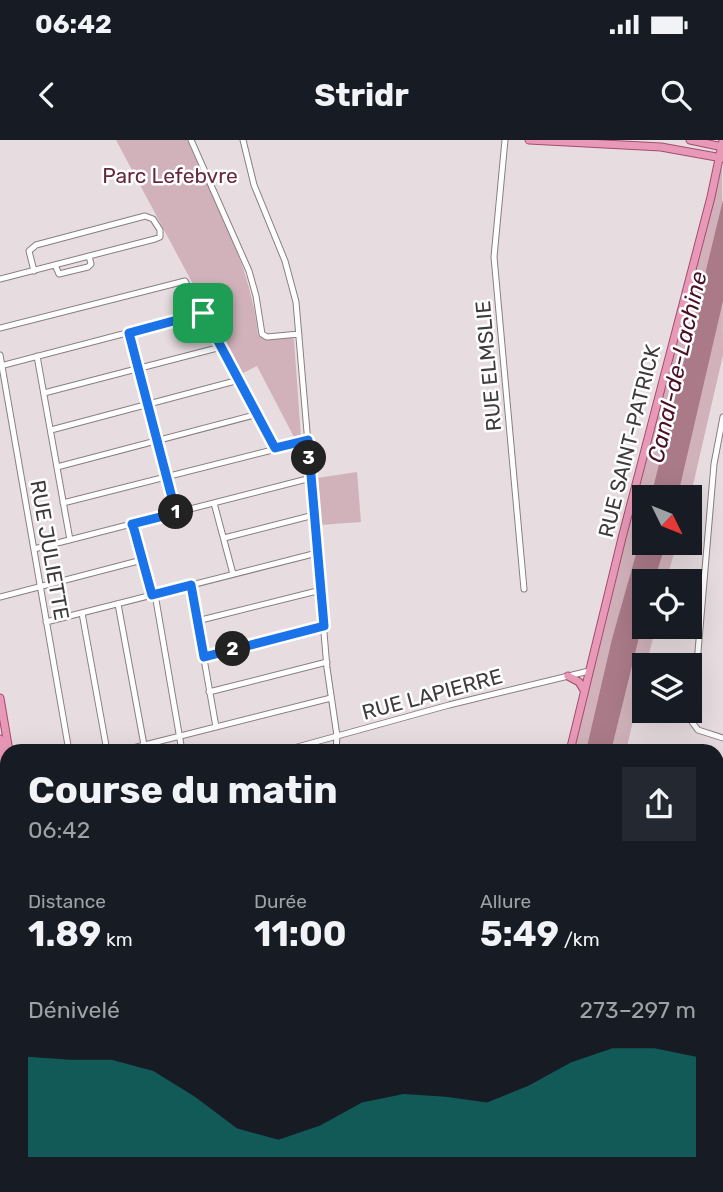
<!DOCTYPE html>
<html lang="fr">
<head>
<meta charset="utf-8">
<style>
  :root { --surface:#171b24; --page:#242831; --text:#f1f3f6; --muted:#9ea1a6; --accent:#0f766e }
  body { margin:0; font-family:Rubik,sans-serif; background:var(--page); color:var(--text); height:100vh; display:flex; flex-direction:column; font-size:26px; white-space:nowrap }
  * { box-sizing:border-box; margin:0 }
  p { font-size:23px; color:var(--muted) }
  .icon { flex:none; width:38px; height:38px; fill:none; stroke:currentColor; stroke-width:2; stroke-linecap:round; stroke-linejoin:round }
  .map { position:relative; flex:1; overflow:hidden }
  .details { position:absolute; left:0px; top:604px; width:724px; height:450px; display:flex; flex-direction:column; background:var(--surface); border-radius:21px 21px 0 0; box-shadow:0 7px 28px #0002 }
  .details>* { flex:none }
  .needle { width:46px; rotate:133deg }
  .fabs { position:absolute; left:632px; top:345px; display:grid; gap:14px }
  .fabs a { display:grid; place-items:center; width:70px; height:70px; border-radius:0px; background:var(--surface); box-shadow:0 7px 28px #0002; font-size:35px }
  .pin { position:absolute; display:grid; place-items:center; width:60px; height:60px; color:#fff; margin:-30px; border-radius:14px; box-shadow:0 4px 10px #0006 }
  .km { position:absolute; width:35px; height:35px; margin:-18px; border-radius:50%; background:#222; color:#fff; font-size:19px; line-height:35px; text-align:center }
  .round { display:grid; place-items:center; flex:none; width:74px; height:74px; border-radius:0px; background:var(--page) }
  .summary { display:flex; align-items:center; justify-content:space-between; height:119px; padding:0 28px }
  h1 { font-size:38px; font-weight:700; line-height:52px }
  .metrics { display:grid; grid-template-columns:repeat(3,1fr); gap:10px; height:119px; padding:7px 28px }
  .metrics div { display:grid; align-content:center }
  .metrics b { font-size:35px; font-weight:700 }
  .metrics small { font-size:19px; font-weight:400 }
  .metrics p { font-size:19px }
  .chart { height:196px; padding:14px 28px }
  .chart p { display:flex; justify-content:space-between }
  .chart svg { width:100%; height:126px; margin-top:7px; fill:var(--accent); opacity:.7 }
  .status { display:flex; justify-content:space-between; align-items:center; height:49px; padding:0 35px; background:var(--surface); direction:ltr }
  .status svg { height:19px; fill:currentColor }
  header { display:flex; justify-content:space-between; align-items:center; height:91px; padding:0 28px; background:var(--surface); font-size:32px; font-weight:700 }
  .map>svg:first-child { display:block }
  .green { fill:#d1b2bb }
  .water { fill:#aa7a89 }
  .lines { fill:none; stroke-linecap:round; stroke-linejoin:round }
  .stream { stroke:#aa7a89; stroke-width:2 }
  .minor-casing { stroke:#897f82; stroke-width:7 }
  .major-casing { stroke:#a44c6d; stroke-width:9 }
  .minor { stroke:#fff; stroke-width:5 }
  .major { stroke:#e999b8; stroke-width:7 }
  .route-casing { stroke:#fff; stroke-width:14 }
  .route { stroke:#1a73e8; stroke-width:9 }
  .labels { text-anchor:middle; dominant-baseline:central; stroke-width:5; stroke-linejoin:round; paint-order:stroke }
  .park-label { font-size:21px; fill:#66293f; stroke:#fff }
  .street-label { font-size:21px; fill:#3f3b3c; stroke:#fff }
  .water-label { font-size:23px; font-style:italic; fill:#4b1028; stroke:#fff }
</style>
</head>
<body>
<div class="status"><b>06:42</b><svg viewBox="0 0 49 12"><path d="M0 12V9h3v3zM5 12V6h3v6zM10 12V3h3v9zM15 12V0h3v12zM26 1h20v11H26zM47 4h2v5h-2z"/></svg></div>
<header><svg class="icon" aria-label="back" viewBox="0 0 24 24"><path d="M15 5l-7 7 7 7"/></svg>Stridr<svg class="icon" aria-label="search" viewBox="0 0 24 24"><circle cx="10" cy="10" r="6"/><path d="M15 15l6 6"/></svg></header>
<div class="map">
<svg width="723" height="1052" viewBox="0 0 723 1052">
  <rect width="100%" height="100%" fill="#e7dcdf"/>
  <path class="green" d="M 116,0 L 187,0 C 215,63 251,125 258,195 L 265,199 L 292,196 L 294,200 L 301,298 L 295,299 L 257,226 L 241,234 Z
    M 722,27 L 723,215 L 690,358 L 644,357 L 644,402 L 677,403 L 666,441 L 644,441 L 644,486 L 656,487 L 646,525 L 644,525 L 644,534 L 626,611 L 574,611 L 625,404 Z
    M 357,332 L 361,382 L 320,385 L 317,338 Z"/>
  <path class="water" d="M 723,60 L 723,161 L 681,342 L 677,357 L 651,357 Z
    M 644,386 L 644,402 L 666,403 L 654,441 L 644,441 L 644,477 L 611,611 L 586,611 L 612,499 Z"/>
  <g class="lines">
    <path class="stream" d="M 659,1046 L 659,1052"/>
    <defs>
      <path id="minor" d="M 191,0 L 249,131 L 256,156 L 262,194 L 267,197 L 299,194
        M 243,0 L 254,45 L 285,121 L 296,162 L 327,528 L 337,596 L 336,611
        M 505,0 L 494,117 L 524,449
        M 55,125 L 59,134 L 88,127 L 91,124 L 89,116
        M 0,139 L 155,99 L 160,97 L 160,90 L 153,79 L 145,76 L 36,105 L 29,111 L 34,131
        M 0,188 L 185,141 L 275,308
        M 129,193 L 176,373
        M 0,215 L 69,611
        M 37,216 L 70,400
        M 0,226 L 203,173
        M 44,253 L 221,207
        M 723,277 L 714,324 L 692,582 L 698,590 L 723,598
        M 51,290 L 239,240
        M 57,327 L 258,274
        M 63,363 L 308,301
        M 214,363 L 233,434
        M 132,384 L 150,452 L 156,460 L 182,611
        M 224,398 L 314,375
        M 34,409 L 311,338
        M 191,445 L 216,587
        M 0,457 L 142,420
        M 118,464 L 144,605
        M 82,473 L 107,611
        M 197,481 L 321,450
        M 46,482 L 317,413
        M 204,517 L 324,486
        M 209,552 L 327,522
        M 121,611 L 331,558
        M 283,611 L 449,565 L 589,531
        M 321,1046 L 323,1052
        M 193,1052 L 213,1046"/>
      <path id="major" d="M 529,0 L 661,7 L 722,18
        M 690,0 L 723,7
        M 568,536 L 579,542 L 584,550
        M 0,558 L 9,611
        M 0,599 L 7,639
        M 570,611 L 622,398 L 711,57 L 723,0
        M 0,681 L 7,685
        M 718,810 L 723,791
        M 718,841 L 723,816
        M 0,904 L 7,808
        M 718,970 L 723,970
        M 0,1010 L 7,917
        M 591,1046 L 591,1052
        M 681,1052 L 682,1046
        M 693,1052 L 693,1046
        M 700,1052 L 701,1046"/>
    </defs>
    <use href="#minor" class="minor-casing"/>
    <use href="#major" class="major-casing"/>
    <use href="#minor" class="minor"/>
    <use href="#major" class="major"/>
  </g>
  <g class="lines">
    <defs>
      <path id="route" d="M 203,173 L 275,308 L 308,300 L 324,486 L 204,517 L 191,445 L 152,455 L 134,389 L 132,384 L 176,373 L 129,193 Z"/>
    </defs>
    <use href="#route" class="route-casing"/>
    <use href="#route" class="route"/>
  </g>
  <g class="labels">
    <g class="park-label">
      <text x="170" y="35">Parc Lefebvre</text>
    </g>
    <g class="street-label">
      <text transform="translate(488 226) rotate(-95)">RUE ELMSLIE</text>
      <text transform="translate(629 301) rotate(-76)">RUE SAINT-PATRICK</text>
      <text transform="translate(50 410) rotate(80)">RUE JULIETTE</text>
      <text transform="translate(432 554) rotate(-15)">RUE LAPIERRE</text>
    </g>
    <g class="water-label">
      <text transform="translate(677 227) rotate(-77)">Canal-de-Lachine</text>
    </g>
  </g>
</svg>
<div class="fabs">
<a><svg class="needle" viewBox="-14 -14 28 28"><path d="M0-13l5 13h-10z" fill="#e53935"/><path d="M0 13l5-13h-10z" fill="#9ea1a6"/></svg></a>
<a><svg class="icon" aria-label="locate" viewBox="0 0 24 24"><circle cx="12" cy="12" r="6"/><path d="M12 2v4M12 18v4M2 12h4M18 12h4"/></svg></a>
<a><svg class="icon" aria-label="layers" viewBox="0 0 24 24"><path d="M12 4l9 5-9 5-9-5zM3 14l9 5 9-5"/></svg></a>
</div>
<div class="pin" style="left:203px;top:173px;background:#1e9e55"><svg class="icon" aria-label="arrive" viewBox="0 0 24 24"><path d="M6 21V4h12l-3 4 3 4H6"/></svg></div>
<b class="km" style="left:176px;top:372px">1</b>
<b class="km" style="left:233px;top:509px">2</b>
<b class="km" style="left:309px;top:318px">3</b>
<section class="details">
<div class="summary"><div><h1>Course du matin</h1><p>06:42</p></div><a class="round"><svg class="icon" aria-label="share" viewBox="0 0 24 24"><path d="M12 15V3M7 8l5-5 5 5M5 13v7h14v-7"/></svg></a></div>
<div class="metrics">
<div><p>Distance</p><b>1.89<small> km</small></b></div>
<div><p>Durée</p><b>11:00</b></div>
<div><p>Allure</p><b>5:49<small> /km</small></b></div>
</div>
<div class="chart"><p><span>Dénivelé</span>273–297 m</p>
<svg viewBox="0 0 160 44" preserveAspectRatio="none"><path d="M0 44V9L10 10L20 10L30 14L40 23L50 34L60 38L70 33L80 25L90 22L100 23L110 25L120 19L130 11L140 6L150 6L160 9V44z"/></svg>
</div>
</section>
</div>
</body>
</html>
